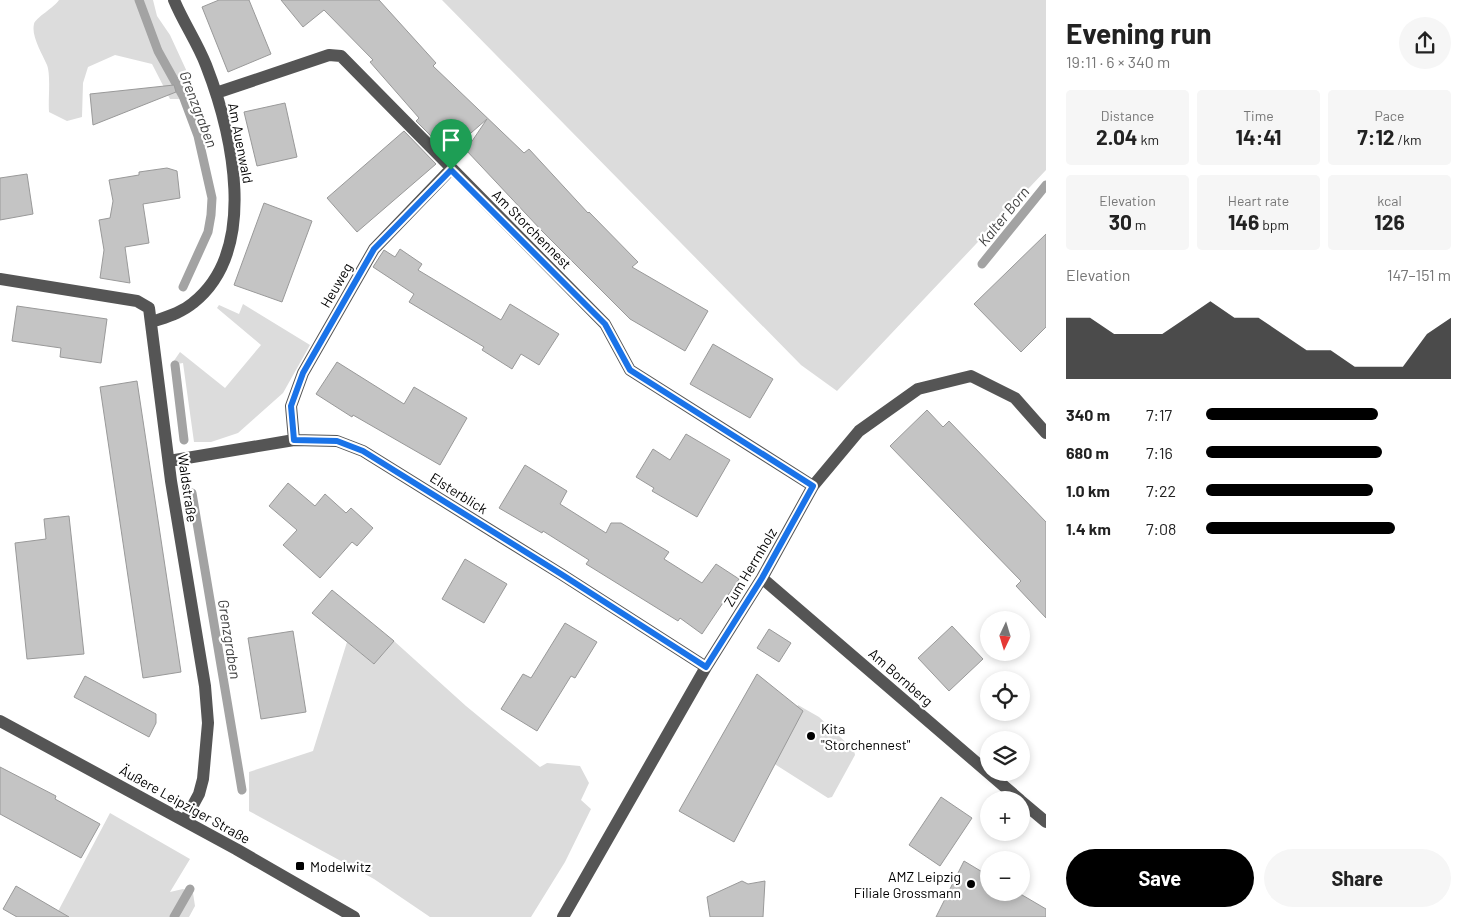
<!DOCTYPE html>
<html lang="en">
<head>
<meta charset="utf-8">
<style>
  :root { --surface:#fff; --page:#f6f6f6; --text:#222; --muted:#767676; --accent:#000 }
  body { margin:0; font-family:Barlow,sans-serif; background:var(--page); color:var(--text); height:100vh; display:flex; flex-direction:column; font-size:19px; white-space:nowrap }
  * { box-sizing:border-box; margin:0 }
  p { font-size:16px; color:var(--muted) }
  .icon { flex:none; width:28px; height:28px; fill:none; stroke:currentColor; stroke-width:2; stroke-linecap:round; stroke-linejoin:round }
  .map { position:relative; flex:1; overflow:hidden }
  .drawer { display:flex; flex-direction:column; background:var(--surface); width:425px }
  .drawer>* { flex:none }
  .needle { width:32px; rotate:184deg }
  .tools { position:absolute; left:980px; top:611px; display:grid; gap:10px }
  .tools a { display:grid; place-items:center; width:50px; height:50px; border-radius:50%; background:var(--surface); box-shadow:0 2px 8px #0003; font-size:25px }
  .pin { position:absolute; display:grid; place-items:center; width:42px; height:42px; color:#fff; margin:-51px -21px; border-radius:50% 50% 50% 0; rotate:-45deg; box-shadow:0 0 5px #0007 }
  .pin .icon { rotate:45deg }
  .round { display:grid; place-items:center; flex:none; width:52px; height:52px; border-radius:26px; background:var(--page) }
  .headline { display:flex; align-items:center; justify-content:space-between; height:85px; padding:0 20px }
  h1 { font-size:28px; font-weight:700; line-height:38px }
  .stats { display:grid; grid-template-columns:repeat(3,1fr); gap:8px; height:85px; padding:5px 20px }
  .stats div { display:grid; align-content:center; border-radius:5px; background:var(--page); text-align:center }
  .stats b { font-size:21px; font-weight:700 }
  .stats small { font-size:14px; font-weight:400 }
  .stats p { font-size:14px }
  .chart { height:140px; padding:10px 20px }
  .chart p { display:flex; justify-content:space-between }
  .chart svg { width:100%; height:90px; margin-top:5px; fill:var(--accent); opacity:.7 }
  .primary-button { display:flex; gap:10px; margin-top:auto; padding:10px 20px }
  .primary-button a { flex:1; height:58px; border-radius:30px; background:var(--accent); color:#fff; font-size:20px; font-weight:700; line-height:58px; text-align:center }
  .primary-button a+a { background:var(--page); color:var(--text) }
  ul { padding:0 20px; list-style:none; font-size:16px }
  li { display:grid; grid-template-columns:80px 60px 1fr; align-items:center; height:38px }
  li i { height:12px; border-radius:6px; background:var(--accent) }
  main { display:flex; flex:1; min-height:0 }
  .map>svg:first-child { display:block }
  .green { fill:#dcdcdc }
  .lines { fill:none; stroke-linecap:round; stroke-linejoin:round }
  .stream { stroke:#a3a3a3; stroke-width:9 }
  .building { fill:#c4c4c4; stroke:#999 }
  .minor { stroke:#555; stroke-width:12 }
  .route-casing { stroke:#fff; stroke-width:10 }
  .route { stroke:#1a73e8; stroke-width:6 }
  .poi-dot { fill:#000; stroke:#fff; stroke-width:2 }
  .labels { text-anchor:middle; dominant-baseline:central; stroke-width:4.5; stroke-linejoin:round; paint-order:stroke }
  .street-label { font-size:14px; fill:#000; stroke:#fff }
  .poi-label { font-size:14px; fill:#000; stroke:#fff; text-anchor:start }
  .water-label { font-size:15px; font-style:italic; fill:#444; stroke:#fff }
</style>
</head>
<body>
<main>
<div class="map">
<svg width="1046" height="917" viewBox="0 0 1046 917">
  <rect width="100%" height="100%" fill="#fff"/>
  <path class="green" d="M 59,0 L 153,0 L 157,16 L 170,35 L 194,87 L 191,99 L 170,99 L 152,64 L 115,55 L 88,67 L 83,83 L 82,117 L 67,121 L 49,112 C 48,100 51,75 47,65 C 42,53 31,36 34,24 C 35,18 55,7 59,0 Z
    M 442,0 L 1046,0 L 1046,170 L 837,391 L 801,365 Z
    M 243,304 L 310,345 L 283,393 L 238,433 L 211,442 L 194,442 L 183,363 L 171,365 L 180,352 L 225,388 L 261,345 L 217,308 L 219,305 L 239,314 Z
    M 394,641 L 466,706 L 540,767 L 547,763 L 580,766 L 589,783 L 581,800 L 591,809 L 565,862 L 531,917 L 430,917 L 374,879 L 249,811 L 249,772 L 313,751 L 347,642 L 374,664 Z
    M 798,705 L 819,717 L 854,750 L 855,755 L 832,797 L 828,798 L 773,763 L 771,756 Z
    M 110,813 L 190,859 L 170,892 L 183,889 L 193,893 L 195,906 L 189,917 L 55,917 Z"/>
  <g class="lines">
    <path class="stream" d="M 139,0 L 158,51 L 183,96 L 198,136 L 212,198 L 211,215 L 208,232 L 183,287
      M 982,264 L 1046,185
      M 175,365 L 184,440
      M 192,493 L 242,790
      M 174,917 L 190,889"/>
  </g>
  <path class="building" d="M 219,0 L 249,0 L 271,54 L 228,72 L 202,7 Z
    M 281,0 L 379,0 L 436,63 L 433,66 L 524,153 L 529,149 L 588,213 L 589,212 L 638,262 L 632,267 L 708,311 L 685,351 L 630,319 L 542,231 L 466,150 L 487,119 L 448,153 L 416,121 L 419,118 L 370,62 L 373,60 L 324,10 L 303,27 Z
    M 174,85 L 176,92 L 93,125 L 90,94 Z
    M 285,103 L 297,157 L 257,166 L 244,112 Z
    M 404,131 L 436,164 L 357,232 L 327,198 Z
    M 167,168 L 177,171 L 180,198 L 143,204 L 149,243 L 125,247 L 130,283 L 100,278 L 104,250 L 99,220 L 110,218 L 113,201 L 109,180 L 139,175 L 139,172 Z
    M 27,174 L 33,214 L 0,220 L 0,178 Z
    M 264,203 L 312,221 L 282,302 L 234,285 Z
    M 1046,234 L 1046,327 L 1021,352 L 974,304 Z
    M 400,249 L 422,264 L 418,270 L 501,320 L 510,304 L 559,334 L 539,365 L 521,354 L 512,369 L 482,350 L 484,347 L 409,302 L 414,294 L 373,267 L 384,250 L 395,257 Z
    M 17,306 L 107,319 L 101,363 L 60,357 L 61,348 L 12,341 Z
    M 713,344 L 773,379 L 750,418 L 690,384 Z
    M 337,362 L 404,404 L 414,387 L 467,418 L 440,465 L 353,415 L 352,417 L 316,394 Z
    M 137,381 L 181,672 L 143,678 L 100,387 Z
    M 927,410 L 943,427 L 949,421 L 1046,522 L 1046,618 L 1016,586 L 1021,581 L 890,446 Z
    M 686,434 L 730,460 L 697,517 L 652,491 L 654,488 L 636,477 L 653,449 L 670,460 Z
    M 525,465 L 567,491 L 560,504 L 606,533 L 611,523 L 621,523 L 669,552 L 664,559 L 702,583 L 716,564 L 739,579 L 702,634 L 680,618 L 678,621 L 586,564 L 589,560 L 543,531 L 542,533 L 499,508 Z
    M 288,483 L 315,506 L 325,494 L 346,513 L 351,508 L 373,528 L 357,546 L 352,542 L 320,578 L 283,545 L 297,530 L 269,506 Z
    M 69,516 L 84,654 L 27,659 L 15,543 L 46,539 L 44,519 Z
    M 465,559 L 507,584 L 484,623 L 442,599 Z
    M 332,590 L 394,641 L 374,664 L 312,613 Z
    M 565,623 L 597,642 L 575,678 L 571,676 L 537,731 L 501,709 L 523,674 L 531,678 Z
    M 952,626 L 983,659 L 949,691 L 918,658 Z
    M 769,629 L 791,643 L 779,662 L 757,648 Z
    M 293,631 L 306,712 L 261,719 L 248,638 Z
    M 757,674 L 803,711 L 734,842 L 679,811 Z
    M 85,676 L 156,714 L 156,723 L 149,737 L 74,697 Z
    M 0,767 L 56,796 L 55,799 L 100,824 L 81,858 L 0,814 Z
    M 941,797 L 972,818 L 940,866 L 909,845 Z
    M 964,861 L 989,876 L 989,892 L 1017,892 L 1046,909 L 1046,917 L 936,917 Z
    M 742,881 L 748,884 L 765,881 L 763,917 L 710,917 L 707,897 Z
    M 16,886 L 69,917 L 17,917 L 3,909 Z"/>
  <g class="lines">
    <path class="minor" d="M 216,93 L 329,55 L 341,56 L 605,324 L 630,370 L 813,486
      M 0,279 L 137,301 L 149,308 L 171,481 L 205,686 L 208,723 L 203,779 L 199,794 L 185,820
      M 152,322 C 166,317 181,313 193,303 C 260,250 232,132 206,65 C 197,42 183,22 174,0
      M 294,440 L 291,406 L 303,373 L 374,249 L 451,169
      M 169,461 L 294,440 L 337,441 L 363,451 L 561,574 L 706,667
      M 762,578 L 1020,800
      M 0,721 L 236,849 L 354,917
      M 1021,801 L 1046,822
      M 563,917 L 706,667 L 762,578 L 813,486 L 859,431 L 918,389 L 971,376 L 1015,398 L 1046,433"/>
  </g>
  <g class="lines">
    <defs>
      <path id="route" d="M 451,170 L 605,324 L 630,370 L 813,486 L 762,578 L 706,667 L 561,574 L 363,451 L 337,441 L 294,440 L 291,406 L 303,373 L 374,249 Z"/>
    </defs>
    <use href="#route" class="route-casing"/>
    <use href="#route" class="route"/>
  </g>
  <g class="poi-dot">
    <circle cx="811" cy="736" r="5"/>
    <rect x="295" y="861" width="10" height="10" rx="2.5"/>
    <circle cx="971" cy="884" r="5"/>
  </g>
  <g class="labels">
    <g class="street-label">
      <text transform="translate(241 143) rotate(79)">Am Auenwald</text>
      <text transform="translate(532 229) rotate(45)">Am Storchennest</text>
      <text transform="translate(336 285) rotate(-60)">Heuweg</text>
      <text transform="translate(188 488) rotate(82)">Waldstraße</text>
      <text transform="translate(459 493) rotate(32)">Elsterblick</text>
      <text transform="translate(750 567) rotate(-59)">Zum Herrnholz</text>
      <text transform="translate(901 677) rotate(41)">Am Bornberg</text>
      <text transform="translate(185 804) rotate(29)">Äußere Leipziger Straße</text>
    </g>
    <g class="poi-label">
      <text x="821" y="728">Kita<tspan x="821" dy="16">"Storchennest"</tspan></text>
      <text x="310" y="866">Modelwitz</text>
      <text x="961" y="876" text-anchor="end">AMZ Leipzig<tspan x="961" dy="16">Filiale Grossmann</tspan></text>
    </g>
    <g class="water-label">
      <text transform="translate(199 109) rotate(69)">Grenzgraben</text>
      <text transform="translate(1003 216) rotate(-51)">Kalter Born</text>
      <text transform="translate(230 639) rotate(81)">Grenzgraben</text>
    </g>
  </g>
</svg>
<div class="tools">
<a><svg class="needle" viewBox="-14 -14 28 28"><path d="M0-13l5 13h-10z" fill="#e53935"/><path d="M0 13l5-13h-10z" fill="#767676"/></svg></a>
<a><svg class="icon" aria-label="locate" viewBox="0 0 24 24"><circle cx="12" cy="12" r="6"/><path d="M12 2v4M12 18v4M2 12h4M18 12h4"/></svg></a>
<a><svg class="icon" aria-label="layers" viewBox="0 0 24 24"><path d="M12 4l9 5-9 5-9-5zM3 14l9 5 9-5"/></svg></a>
<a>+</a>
<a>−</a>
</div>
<div class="pin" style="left:451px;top:170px;background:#1e9e55"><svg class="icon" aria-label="arrive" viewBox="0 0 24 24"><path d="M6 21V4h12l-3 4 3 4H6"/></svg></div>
</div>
<section class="drawer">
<div class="headline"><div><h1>Evening run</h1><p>19:11 · 6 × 340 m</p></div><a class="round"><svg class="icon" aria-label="share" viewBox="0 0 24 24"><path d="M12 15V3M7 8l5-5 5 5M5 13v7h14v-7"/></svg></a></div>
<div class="stats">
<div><p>Distance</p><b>2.04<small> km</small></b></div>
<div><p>Time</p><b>14:41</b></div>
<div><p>Pace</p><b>7:12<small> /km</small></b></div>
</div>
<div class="stats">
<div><p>Elevation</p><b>30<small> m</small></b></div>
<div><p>Heart rate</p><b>146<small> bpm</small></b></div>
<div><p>kcal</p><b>126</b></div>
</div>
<div class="chart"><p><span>Elevation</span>147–151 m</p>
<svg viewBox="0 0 160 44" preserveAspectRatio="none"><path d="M0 44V14L10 14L20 22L30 22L40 22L50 14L60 6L70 14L80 14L90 22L100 30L110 30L120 38L130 38L140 38L150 22L160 14V44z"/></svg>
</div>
<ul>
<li><b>340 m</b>7:17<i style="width:70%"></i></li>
<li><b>680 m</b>7:16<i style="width:72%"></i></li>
<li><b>1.0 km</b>7:22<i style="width:68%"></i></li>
<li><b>1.4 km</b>7:08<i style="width:77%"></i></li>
</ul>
<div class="primary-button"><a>Save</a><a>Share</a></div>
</section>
</main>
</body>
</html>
